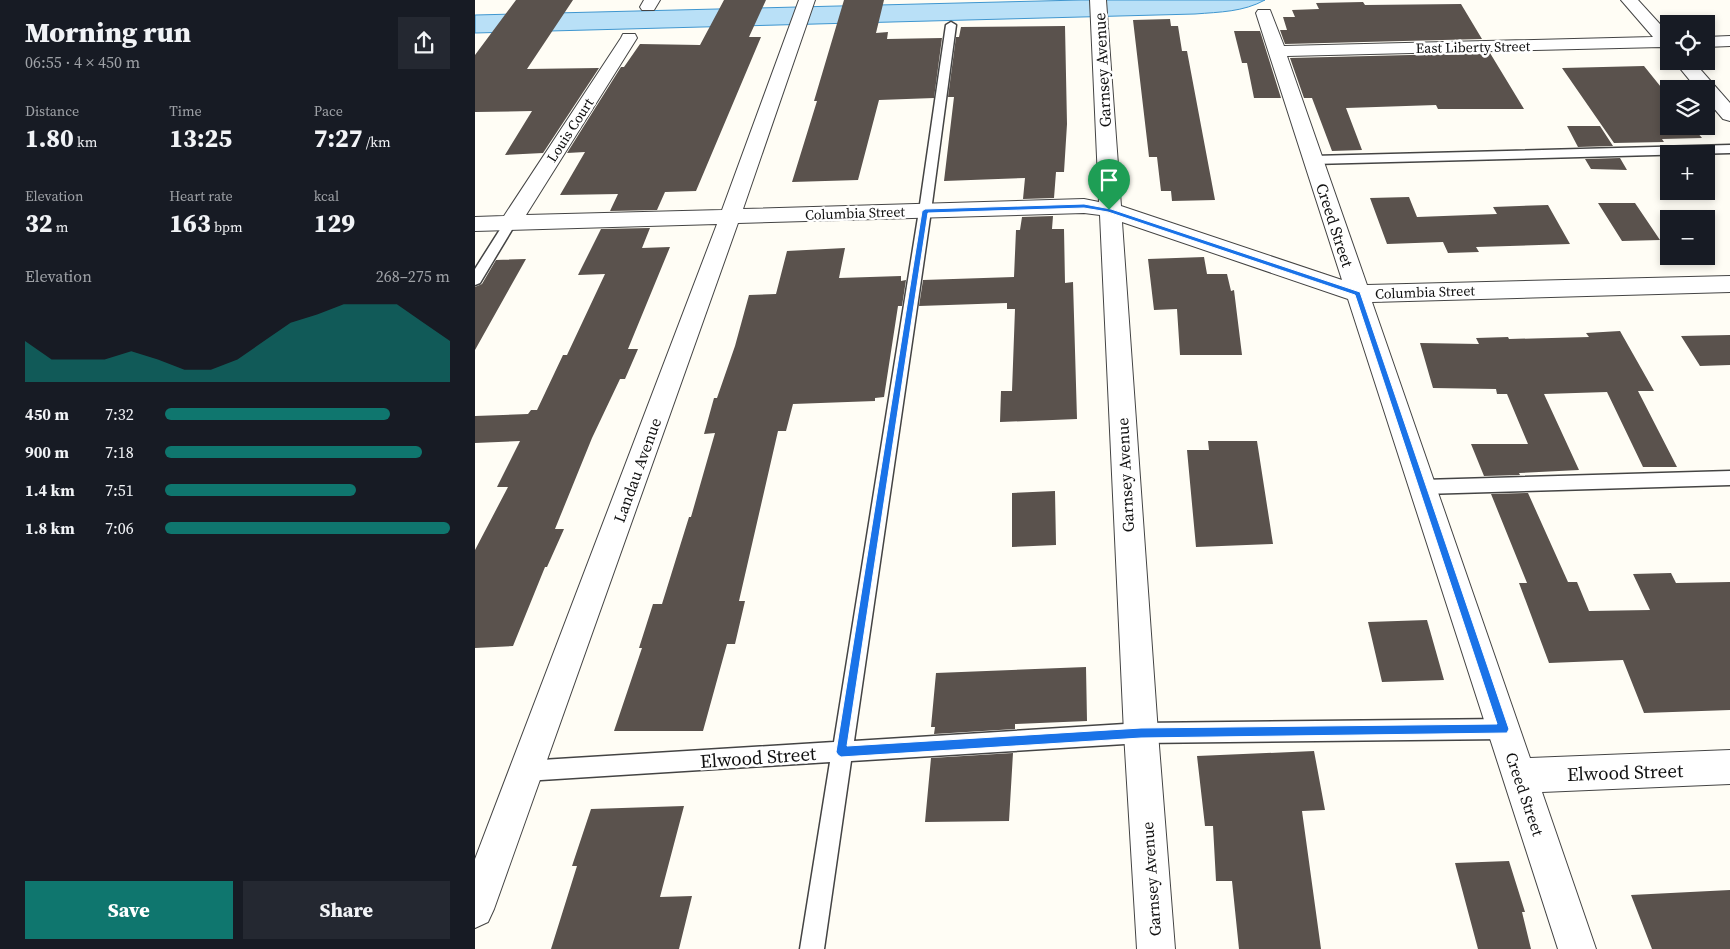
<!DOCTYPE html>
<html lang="en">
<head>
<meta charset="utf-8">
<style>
  :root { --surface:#171b24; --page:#242831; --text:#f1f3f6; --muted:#9ea1a6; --accent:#0f766e }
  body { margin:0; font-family:"Source Serif 4",serif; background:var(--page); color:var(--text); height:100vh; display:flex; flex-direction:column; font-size:19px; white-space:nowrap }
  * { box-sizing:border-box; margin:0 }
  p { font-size:16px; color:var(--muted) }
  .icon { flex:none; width:28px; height:28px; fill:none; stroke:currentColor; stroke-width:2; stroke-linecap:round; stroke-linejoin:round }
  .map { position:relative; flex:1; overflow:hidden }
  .details { display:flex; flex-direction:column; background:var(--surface); width:475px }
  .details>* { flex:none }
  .fabs { position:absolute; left:1185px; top:15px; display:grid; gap:10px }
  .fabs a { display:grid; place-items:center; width:55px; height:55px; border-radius:0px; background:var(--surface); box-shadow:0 2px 8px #0003; font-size:25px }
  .pin { position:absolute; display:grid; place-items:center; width:42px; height:42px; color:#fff; margin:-51px -21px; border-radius:50% 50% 50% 0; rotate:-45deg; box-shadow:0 0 5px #0007 }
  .pin .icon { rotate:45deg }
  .round { display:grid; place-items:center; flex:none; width:52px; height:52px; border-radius:0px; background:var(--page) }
  .head { display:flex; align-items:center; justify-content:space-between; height:85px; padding:0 25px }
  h1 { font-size:28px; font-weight:800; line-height:38px }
  .stats { display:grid; grid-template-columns:repeat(3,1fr); gap:8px; height:85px; padding:5px 25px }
  .stats div { display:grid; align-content:center }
  .stats b { font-size:25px; font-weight:800 }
  .stats small { font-size:14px; font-weight:400 }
  .stats p { font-size:14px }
  .chart { height:140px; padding:10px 25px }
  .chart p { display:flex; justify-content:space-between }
  .chart svg { width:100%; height:90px; margin-top:5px; fill:var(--accent); opacity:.7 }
  .primary-button { display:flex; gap:10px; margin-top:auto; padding:10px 25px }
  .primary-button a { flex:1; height:58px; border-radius:0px; background:var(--accent); color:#fff; font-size:20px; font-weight:800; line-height:58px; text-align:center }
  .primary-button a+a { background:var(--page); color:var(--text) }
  ul { padding:0 25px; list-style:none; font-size:16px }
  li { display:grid; grid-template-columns:80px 60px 1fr; align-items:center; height:38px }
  li i { height:12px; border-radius:6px; background:var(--accent) }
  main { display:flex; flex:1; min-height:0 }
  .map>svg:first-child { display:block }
  .water { fill:#b9e0f7; stroke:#3f96cf }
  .building { fill:#5a524d }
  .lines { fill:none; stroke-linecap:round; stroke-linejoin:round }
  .lane-casing { stroke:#444; stroke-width:3 }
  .street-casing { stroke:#444; stroke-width:2 }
  .lane { fill:#fff; fill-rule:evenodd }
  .street { fill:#fff; fill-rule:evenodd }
  .route { fill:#1a73e8; stroke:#fff; fill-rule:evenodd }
  .labels { text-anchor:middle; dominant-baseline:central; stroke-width:5; stroke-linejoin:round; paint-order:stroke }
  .far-street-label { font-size:14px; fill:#111; stroke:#fff }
  .street-label { font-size:16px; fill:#111; stroke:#fff }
  .near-street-label { font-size:19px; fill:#111; stroke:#fff }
</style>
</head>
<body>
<main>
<section class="details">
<div class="head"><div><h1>Morning run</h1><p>06:55 · 4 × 450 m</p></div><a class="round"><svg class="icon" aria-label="share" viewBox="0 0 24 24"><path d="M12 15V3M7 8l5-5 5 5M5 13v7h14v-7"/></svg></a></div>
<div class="stats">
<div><p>Distance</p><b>1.80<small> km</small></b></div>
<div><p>Time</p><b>13:25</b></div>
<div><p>Pace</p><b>7:27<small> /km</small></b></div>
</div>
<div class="stats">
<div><p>Elevation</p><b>32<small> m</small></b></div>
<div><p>Heart rate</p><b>163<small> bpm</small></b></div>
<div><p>kcal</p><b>129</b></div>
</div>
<div class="chart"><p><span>Elevation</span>268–275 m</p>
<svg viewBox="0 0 160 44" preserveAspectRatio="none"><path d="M0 44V24L10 33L20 33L30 33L40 29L50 33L60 38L70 38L80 33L90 24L100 15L110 11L120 6L130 6L140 6L150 15L160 24V44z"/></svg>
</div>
<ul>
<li><b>450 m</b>7:32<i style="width:79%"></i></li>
<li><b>900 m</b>7:18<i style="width:90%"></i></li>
<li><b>1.4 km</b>7:51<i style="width:67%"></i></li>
<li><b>1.8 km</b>7:06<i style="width:100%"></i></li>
</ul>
<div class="primary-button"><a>Save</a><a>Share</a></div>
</section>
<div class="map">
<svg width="1255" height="949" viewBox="0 0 1255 949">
  <rect width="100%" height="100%" fill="#fffdf5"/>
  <path class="water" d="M 606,0 L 790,0 C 768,12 745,12 720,14 L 0,33 L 0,15 Z"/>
  <path class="building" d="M 41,0 L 98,0 L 52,69 L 124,68 L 68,153 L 30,155 L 57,111 L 0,112 L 0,55 Z
    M 249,0 L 291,0 L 274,37 L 286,37 L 221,191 L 190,192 L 182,210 L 135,211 L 143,194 L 85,195 L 110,152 L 92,153 L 146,67 L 149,67 L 165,44 L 225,45 Z
    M 369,0 L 409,0 L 401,33 L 413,32 L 412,39 L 467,38 L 459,98 L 404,100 L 383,180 L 317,182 L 342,101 L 339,101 Z
    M 888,2 L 890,5 L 986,4 L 1007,39 L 810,44 L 805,30 L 812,30 L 808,17 L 820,17 L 817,10 L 844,9 L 841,3 Z
    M 695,19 L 696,26 L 703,26 L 707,51 L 712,51 L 740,200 L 697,201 L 696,191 L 686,191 L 682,157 L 674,157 L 658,20 Z
    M 590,26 L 592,124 L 589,172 L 581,172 L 579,198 L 548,199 L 550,178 L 469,181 L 479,97 L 473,97 L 481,37 L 484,37 L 486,27 Z
    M 759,31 L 785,31 L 806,98 L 779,98 L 772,63 L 767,63 Z
    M 1015,53 L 1049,109 L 963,109 L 961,105 L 871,108 L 887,150 L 857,151 L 837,98 L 829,98 L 815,58 Z
    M 1169,66 L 1194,97 L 1194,126 L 1217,126 L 1227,138 L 1187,139 L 1189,142 L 1139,143 L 1087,68 Z
    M 1092,126 L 1125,126 L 1138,146 L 1103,147 Z
    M 1145,158 L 1152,170 L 1116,169 L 1110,159 Z
    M 934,197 L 942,217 L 1022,214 L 1018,207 L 1073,205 L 1095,244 L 1001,247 L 1004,252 L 973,253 L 968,242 L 912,244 L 895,198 Z
    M 1123,203 L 1160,203 L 1185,240 L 1147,241 Z
    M 578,216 L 577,229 L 589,229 L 590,283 L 598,282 L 602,419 L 525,422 L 526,391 L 537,391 L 540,309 L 532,309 L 532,303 L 444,306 L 448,280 L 539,277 L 541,230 L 545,230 L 547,217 Z
    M 175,228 L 167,248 L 195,247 L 153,349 L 163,349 L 150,379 L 145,379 L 117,438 L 80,529 L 89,529 L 72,567 L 70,567 L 38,646 L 0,648 L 0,550 L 33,487 L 22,487 L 45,441 L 0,443 L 0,416 L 53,414 L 56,410 L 62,410 L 88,355 L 92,355 L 130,274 L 103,275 L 126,229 Z
    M 370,248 L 364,278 L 426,276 L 426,281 L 431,280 L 427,306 L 423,306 L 409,397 L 400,398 L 400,401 L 318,404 L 311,431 L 303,431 L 264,601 L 270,601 L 260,644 L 252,644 L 228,731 L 139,731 L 167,648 L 164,648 L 178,604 L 187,604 L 214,517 L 216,517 L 240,433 L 229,434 L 239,398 L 242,398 L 260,346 L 274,295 L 301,294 L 312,251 Z
    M 729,257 L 732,274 L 752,274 L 756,291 L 759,290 L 767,355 L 705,355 L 702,309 L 679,310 L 673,259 Z
    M 51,259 L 0,350 L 0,287 L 7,284 L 21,260 Z
    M 1145,331 L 1179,391 L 1163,391 L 1202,467 L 1168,467 L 1132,392 L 1069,394 L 1104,470 L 1044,473 L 1045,475 L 1009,476 L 996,444 L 1053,444 L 1032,394 L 1022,394 L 1021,389 L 958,388 L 945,343 L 1004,344 L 1001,338 L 1033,337 L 1034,339 L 1114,337 L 1111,333 Z
    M 1255,335 L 1255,365 L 1225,366 L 1206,336 Z
    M 733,441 L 782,441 L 798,544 L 721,547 L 712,450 L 734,450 Z
    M 580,491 L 581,545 L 537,547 L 537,493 Z
    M 1053,493 L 1093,582 L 1102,582 L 1114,611 L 1175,610 L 1158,574 L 1196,573 L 1201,583 L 1255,582 L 1255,710 L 1169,713 L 1148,660 L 1074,663 L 1044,583 L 1052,583 L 1016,494 Z
    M 952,620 L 969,680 L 907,682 L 893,622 Z
    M 611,667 L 612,721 L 540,724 L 540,729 L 459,734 L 460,727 L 456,727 L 461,673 Z
    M 839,751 L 850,810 L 827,811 L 846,949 L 764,949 L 757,881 L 741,881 L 738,826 L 730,826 L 722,756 Z
    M 538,753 L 534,821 L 450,822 L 456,758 Z
    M 209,806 L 185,897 L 217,896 L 204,949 L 76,949 L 102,866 L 97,866 L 116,809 Z
    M 1034,861 L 1050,912 L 1047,912 L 1056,949 L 1003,949 L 980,863 Z
    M 1255,890 L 1255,949 L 1177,949 L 1156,895 Z"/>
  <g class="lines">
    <defs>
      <path id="lane" d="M 476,22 L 481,25 L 456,211 L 379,741 L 666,723 L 1029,719 L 1036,722 L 1039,729 L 1036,736 L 1029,739 L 666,743 L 376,761 L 349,949 L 325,949 L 355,762 L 50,781 L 43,778 L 40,771 L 43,764 L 50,761 L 359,742 L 444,211 L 471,25 Z
        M 1255,145 L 1255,153 L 838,164 L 832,160 L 838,156 Z
        M 35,219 L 41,223 L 5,283 L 0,285 L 0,269 L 31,220 Z
        M 1255,471 L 1255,485 L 948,494 L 942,492 L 940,487 L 942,482 L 948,480 Z"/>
      <path id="street" d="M 169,0 L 185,0 L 179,10 L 167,10 L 165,7 Z
        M 324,0 L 340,0 L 268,209 L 609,199 L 624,202 L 615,0 L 631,0 L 646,206 L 867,280 L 781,13 L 783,10 L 795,10 L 809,46 L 1178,37 L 1146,0 L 1163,0 L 1194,34 L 1194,50 L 1187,47 L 812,56 L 892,285 L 1255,276 L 1255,292 L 897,302 L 1055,758 L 1255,750 L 1255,784 L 1067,792 L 1121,949 L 1083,949 L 873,299 L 647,222 L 683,733 L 700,949 L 662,949 L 649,733 L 625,215 L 609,213 L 263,223 L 19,909 L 13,922 L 0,928 L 0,859 L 242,224 L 0,231 L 0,217 L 29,216 L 146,38 L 148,34 L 160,34 L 162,38 L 51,215 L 247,210 Z
        M 1255,36 L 1255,46 L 1231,47 L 1231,37 Z
        M 1199,61 L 1218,61 L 1255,103 L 1255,121 L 1248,119 L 1231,99 L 1231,89 L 1222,89 Z"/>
    </defs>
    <use href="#lane" class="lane-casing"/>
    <use href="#street" class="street-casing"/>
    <use href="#lane" class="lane"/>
    <use href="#street" class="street"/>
  </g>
  <path class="route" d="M 609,204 L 636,209 L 885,292 L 1034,729 L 1032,733 L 666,738 L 366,757 L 363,755 L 361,752 L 447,211 L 450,209 ZM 609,208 L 633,212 L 880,295 L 1022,724 L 666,728 L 372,746 L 453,213 Z"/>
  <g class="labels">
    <g class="far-street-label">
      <text transform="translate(998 47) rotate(-1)">East Liberty Street</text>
      <text transform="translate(95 130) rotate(-57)">Louis Court</text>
      <text transform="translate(380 213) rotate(-2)">Columbia Street</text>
      <text transform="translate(950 292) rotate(-2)">Columbia Street</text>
    </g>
    <g class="street-label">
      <text transform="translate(627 70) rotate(-93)">Garnsey Avenue</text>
      <text transform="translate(860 225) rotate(72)">Creed Street</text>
      <text transform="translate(162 470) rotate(-70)">Landau Avenue</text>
      <text transform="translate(650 475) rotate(-93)">Garnsey Avenue</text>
      <text transform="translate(1050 794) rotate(71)">Creed Street</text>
      <text transform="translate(676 879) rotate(-94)">Garnsey Avenue</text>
    </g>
    <g class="near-street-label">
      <text transform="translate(283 757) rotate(-4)">Elwood Street</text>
      <text transform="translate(1150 772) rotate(-2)">Elwood Street</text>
    </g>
  </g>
</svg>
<div class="fabs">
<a><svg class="icon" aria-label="locate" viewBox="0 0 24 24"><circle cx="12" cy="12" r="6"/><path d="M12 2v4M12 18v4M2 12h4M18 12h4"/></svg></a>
<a><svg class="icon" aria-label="layers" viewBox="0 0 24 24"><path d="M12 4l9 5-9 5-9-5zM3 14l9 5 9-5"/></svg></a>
<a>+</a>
<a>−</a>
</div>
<div class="pin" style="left:634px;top:210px;background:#1e9e55"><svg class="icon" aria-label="arrive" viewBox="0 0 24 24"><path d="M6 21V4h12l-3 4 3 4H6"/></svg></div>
</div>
</main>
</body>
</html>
